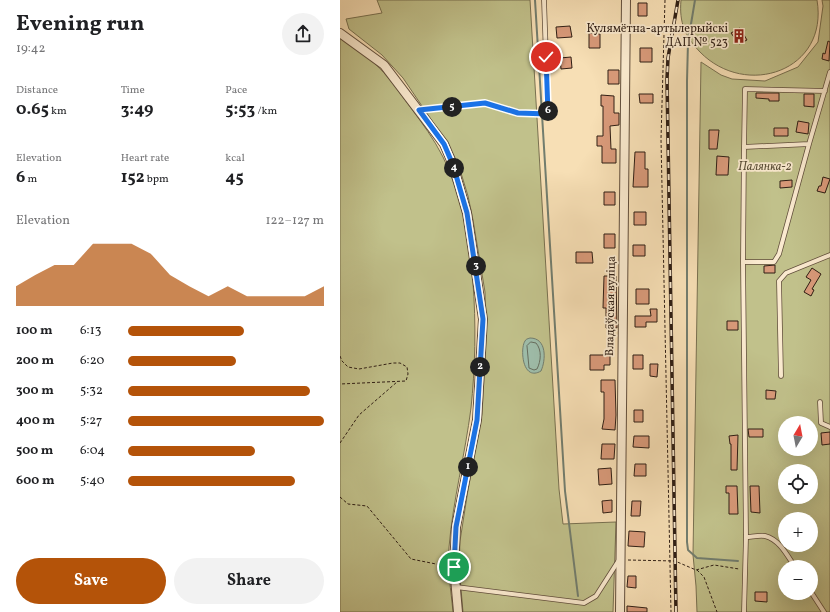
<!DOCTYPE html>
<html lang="en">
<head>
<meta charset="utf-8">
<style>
  :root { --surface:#fff; --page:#f2f2f2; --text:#202124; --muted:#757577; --accent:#b45309 }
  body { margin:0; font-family:Vollkorn,serif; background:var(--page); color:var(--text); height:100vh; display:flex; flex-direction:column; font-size:15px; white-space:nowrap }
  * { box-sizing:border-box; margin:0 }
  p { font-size:13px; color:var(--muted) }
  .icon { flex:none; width:22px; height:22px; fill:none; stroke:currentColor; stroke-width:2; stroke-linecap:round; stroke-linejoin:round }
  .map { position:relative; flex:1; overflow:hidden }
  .details { display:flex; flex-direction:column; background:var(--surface); width:340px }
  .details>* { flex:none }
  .needle { width:26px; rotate:10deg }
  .controls { position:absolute; left:438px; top:416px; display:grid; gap:8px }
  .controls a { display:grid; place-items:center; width:40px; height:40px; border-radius:50%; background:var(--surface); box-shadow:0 4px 16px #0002; font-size:20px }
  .pin { position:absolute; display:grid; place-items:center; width:34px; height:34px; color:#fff; margin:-17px; border:2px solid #fff; border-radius:50%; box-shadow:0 1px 4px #0007 }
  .km { position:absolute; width:20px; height:20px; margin:-10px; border-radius:50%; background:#222; color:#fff; font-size:11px; line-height:20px; text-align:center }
  .round { display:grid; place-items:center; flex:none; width:42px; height:42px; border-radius:21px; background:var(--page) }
  .overview { display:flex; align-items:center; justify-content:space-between; height:68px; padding:0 16px }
  h1 { font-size:22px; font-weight:700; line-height:30px }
  .stats { display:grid; grid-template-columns:repeat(3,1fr); gap:6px; height:68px; padding:4px 16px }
  .stats div { display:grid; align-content:center }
  .stats b { font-size:17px; font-weight:700 }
  .stats small { font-size:11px; font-weight:400 }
  .stats p { font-size:11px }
  .chart { height:112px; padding:8px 16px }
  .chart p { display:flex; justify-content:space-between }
  .chart svg { width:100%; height:72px; margin-top:4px; fill:var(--accent); opacity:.7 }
  .action { display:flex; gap:8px; margin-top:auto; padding:8px 16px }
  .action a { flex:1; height:46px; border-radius:24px; background:var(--accent); color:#fff; font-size:16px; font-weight:700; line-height:46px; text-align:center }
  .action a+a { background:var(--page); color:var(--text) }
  ul { padding:0 16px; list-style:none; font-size:13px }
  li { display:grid; grid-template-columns:64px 48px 1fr; align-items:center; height:30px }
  li i { height:10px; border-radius:5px; background:var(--accent) }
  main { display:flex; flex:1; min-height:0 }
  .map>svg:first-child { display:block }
  .green { fill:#c1c18b; stroke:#787050; fill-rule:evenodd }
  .water { fill:#9ebdaa; stroke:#727d6e }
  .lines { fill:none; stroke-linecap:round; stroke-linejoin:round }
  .shore { stroke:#666e5f; stroke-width:1 }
  .stream { stroke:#727d6e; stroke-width:2 }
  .building { fill:#d99a7a; stroke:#2f1e14 }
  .service-casing { stroke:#614e3c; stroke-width:5.5 }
  .minor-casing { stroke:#614e3c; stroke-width:10 }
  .path { stroke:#2f1e14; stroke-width:1; stroke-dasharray:3 2; stroke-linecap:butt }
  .service { stroke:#faeacf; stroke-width:4 }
  .minor { stroke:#faeacf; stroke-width:8 }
  .rail-casing { stroke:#2f1e14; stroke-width:3.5 }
  .rail { stroke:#faeacf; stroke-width:2; stroke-dasharray:6; stroke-linecap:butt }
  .route-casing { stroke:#fff; stroke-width:8 }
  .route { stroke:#1a73e8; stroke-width:5 }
  .labels { text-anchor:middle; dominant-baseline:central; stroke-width:3.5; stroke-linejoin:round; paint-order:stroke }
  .poi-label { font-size:12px; fill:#2f1e14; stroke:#faeacf; text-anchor:end }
  .park-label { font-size:12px; font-style:italic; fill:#5b4f38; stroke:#faeacf }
  .street-label { font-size:12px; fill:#2f1e14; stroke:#faeacf }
</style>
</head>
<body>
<main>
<section class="details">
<div class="overview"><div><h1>Evening run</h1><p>19:42</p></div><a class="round"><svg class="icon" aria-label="share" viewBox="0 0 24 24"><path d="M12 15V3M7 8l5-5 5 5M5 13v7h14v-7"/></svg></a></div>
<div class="stats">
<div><p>Distance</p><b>0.65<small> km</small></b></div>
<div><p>Time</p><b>3:49</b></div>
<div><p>Pace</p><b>5:53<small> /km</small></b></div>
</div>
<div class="stats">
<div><p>Elevation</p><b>6<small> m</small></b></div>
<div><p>Heart rate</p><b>152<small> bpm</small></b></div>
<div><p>kcal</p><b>45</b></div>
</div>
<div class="chart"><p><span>Elevation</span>122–127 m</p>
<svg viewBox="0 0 160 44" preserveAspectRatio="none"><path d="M0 44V32L10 25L20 19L30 19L40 6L50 6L60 6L70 12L80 25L90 32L100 38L110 32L120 38L130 38L140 38L150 38L160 32V44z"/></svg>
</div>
<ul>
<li><b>100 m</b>6:13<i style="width:59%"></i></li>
<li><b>200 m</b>6:20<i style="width:55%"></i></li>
<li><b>300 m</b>5:32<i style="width:93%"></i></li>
<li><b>400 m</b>5:27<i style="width:100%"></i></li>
<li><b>500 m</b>6:04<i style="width:65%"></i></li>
<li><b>600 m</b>5:40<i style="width:85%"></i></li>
</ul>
<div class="action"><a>Save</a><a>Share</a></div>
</section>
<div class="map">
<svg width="490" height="612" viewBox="0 0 490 612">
  <rect width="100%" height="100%" fill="#f7dfb5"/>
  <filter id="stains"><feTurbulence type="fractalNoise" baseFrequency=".005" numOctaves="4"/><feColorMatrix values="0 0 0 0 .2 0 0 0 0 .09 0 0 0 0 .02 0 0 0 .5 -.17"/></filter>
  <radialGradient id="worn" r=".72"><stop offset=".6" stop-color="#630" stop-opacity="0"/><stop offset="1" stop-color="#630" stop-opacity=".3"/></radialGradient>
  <path class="green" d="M 37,0 L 190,0 L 219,489 L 223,524 L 276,522 L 273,612 L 123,612 L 119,566 L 120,541 L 128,490 L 142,414 L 146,339 L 145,292 L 133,220 L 128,196 L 121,173 L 114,156 L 103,137 L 63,78 L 42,55 L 9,29 L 6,19 L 42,13 Z
    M 341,0 L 477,0 C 489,71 406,99 360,52 C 345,36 339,23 341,0 Z
    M 482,0 L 490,0 L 490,612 L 357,612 L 356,586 L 353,555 L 361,62 L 381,75 L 392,79 L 425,81 L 458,67 L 478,42 L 483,6 ZM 445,423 L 471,423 L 471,449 L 445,449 ZM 445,471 L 471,471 L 471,497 L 445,497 ZM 445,519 L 471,519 L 471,545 L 445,545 ZM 445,567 L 471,567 L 471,593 L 445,593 Z
    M 0,38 C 11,46 23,53 33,62 C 48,75 59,92 71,108 C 82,123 94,139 103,157 C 137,226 139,332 131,408 C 125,455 113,500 109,547 C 107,569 111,590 113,612 L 0,612 Z"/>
  <path class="water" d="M 190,338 C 207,338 206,360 201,371 C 182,382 180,348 185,341 C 186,339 187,339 190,338 Z"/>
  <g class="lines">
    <path class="shore" d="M 191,342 L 196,343 C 202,350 201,361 197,369 L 194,370 L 189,368 L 187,346 Z"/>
    <path class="stream" d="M 195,0 L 225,491 L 238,596
      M 355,0 L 348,42 L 347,81 L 347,542 L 348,550 L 357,558 L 398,561"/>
  </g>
  <path class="building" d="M 298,3 L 307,3 L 307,16 L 298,16 Z
    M 230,26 L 232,37 L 217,38 L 216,27 Z
    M 400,28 L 407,40 L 399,44 L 391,33 Z
    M 249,33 L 260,34 L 260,48 L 249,48 Z
    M 488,41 L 490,42 L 489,61 L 482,59 L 483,53 L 485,54 Z
    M 300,48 L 312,48 L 312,62 L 300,62 Z
    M 231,57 L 232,68 L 221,69 L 220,58 Z
    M 268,70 L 279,70 L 279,84 L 268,84 Z
    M 416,93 L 439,93 L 439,101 L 429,101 L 429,99 L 416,98 Z
    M 299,94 L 313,94 L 313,103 L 300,103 Z
    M 464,94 L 474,94 L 474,107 L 464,106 Z
    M 261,95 L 274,96 L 274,113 L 279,113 L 279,125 L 270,126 L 271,149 L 276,149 L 276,163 L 262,163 L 262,146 L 257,146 L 257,136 L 263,136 L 263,106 L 261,106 Z
    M 458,121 L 469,123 L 468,134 L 456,132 Z
    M 434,128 L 448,128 L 448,136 L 434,136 Z
    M 369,130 L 379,130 L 377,149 L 369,149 Z
    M 295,152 L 305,152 L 305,169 L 308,169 L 308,187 L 293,187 Z
    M 377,156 L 389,157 L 388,175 L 376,175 Z
    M 483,177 L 490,179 L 485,193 L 477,191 L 479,186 L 481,186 Z
    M 452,180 L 452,187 L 440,188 L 440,181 Z
    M 264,192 L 275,192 L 275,205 L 264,205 Z
    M 294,212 L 306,212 L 306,225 L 294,225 Z
    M 264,234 L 275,234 L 275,248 L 264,248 Z
    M 293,245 L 305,245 L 305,256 L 293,256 Z
    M 236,252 L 252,252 L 253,263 L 236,263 Z
    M 435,265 L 435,273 L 424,273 L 424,266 Z
    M 472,268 L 481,274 L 472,289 L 474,290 L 471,296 L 464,292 L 471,280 L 466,277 Z
    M 264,276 L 276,276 L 277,328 L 266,328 L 266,308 L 263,308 Z
    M 296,289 L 309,289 L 309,304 L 296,304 Z
    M 310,309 L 317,309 L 317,322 L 306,322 L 306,327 L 295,327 L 295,316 L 311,316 Z
    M 387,321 L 398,321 L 398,330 L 387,330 Z
    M 250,355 L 270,355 L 270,365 L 264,365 L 264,370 L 250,370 Z
    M 293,355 L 303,355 L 303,369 L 293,369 Z
    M 310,364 L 318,364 L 317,377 L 310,376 Z
    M 261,380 L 275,380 L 276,415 L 275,430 L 262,429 L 264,419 L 264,392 L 261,392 Z
    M 426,390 L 436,391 L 435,399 L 426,399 Z
    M 294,410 L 303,410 L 303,422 L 294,422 Z
    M 408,429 L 423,429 L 423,437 L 409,437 Z
    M 490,432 L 490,444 L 482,445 L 481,433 Z
    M 398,435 L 397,470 L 391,470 L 391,444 L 390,444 L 389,436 Z
    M 294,436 L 309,436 L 309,448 L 293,447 Z
    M 262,444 L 275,444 L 274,459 L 261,459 Z
    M 295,464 L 306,464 L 306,476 L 294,476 Z
    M 271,468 L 272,484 L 259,485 L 258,469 Z
    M 386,486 L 397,486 L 398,514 L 389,514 L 389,493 L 386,493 Z
    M 410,486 L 419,486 L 420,513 L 411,512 Z
    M 272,500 L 272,512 L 263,513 L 262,501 Z
    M 292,501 L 301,501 L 300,516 L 291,516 Z
    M 289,531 L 305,532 L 304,547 L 288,546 Z
    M 288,576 L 296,576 L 296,588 L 287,587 Z
    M 415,592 L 427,592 L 427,602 L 415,601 Z
    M 287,606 L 307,608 L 307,612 L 287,612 Z"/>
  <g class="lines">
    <defs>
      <path id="service" d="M 204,0 L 208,114
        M 404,147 L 405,89 L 485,91
        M 403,262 L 434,262 L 439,254 L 469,144
        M 441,376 L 439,281 L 446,273 L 490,255
        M 480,402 L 481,423 L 490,427
        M 406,537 C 411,537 419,535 425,536 C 440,540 447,555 455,567
        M 116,587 L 244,603 L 256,596 L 279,560
        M 471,592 L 484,612
        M 404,612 L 406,537 L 403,262 L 404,147 L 469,144 L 490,72"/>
      <path id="minor" d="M 0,33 L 44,65 L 104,144 L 113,165 L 127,213 L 143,319 L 137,420 L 116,527 L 114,567 L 118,612
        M 280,612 L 286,0"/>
    </defs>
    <use href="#service" class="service-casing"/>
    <use href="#minor" class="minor-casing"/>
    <path class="path" d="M 325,0 L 321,139 L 331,612
      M 87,109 L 145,103 L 178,113 L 202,114
      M 0,356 L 2,361 L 8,367 L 19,369 L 53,363 L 60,363 L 67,367 L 68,374 L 66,381 L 0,384
      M 0,443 L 19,415 L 57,382
      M 0,497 L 8,504 L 27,506 L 71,559 L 106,566
      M 288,560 L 335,561 L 356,570 L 374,565 L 399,569
      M 357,570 L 364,577 L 377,612"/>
    <use href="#service" class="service"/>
    <use href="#minor" class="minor"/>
    <defs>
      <path id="rail" d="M 336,612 L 327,79 L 328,58 L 338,0"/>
    </defs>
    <use href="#rail" class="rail-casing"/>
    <use href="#rail" class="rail"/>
  </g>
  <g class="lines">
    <defs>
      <path id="route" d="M 114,567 L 116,527 L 137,420 L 143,319 L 127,213 L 113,165 L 104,144 L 79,110 L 145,103 L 178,113 L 208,114 L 206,57"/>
    </defs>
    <use href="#route" class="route-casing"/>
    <use href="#route" class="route"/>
  </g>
  <defs>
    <symbol id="building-bare" viewBox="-9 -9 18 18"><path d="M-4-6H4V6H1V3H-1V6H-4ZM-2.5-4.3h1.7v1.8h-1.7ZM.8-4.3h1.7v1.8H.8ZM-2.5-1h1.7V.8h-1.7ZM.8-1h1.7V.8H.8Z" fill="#8f2418" stroke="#faeacf" stroke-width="2.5" paint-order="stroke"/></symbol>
  </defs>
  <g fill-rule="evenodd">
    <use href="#building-bare" x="389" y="26" width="20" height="20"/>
  </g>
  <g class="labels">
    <g class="poi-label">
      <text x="388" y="29">Кулямётна-артылерыйскі<tspan x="388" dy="14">ДАП № 523</tspan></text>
    </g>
    <g class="park-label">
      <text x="425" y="167">Палянка-2</text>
    </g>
    <g class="street-label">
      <text transform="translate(271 306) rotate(-89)">Владаўская вуліца</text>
    </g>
  </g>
  <rect width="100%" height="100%" filter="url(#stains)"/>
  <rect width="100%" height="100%" fill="url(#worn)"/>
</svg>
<div class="controls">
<a><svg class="needle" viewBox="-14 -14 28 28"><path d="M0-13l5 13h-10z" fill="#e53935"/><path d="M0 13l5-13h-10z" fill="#757577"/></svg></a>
<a><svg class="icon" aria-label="locate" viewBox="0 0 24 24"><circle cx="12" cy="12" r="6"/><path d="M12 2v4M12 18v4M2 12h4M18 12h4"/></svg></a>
<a>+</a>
<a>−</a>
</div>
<div class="pin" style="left:114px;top:567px;background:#1e9e55"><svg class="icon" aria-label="arrive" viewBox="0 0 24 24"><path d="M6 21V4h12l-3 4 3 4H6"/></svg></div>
<div class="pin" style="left:206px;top:57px;background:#d93025"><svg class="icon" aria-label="check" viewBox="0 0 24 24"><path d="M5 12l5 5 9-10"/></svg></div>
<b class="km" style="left:128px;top:467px">1</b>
<b class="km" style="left:140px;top:367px">2</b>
<b class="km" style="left:136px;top:266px">3</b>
<b class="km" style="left:114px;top:168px">4</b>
<b class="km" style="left:112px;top:107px">5</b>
<b class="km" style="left:208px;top:111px">6</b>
</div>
</main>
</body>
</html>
